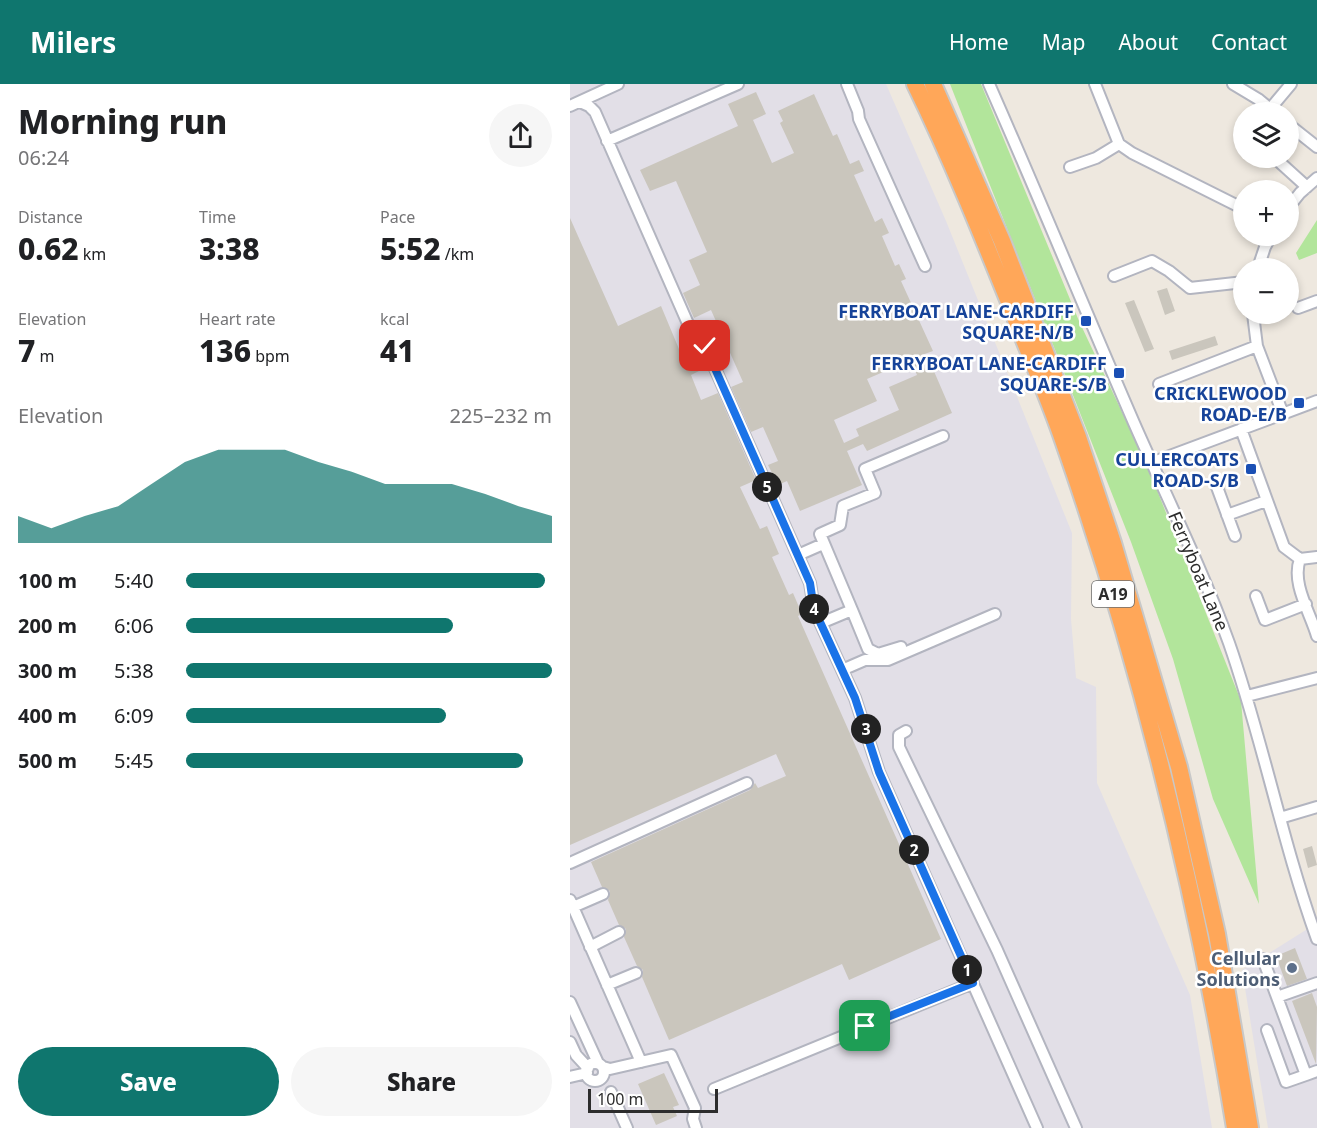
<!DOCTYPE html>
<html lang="en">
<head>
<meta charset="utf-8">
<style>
  :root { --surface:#fff; --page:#f6f6f6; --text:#202124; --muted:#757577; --accent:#0f766e }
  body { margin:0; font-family:"Noto Sans",sans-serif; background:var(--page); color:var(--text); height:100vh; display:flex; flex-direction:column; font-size:22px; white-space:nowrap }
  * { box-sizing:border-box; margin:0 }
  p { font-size:20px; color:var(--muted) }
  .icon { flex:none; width:33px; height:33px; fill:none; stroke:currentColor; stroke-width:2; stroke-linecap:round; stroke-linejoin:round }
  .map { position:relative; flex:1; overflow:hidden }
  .details { display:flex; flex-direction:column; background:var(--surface); width:570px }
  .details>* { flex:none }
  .controls { position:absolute; left:663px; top:18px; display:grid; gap:12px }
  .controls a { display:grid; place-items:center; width:66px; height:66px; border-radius:50%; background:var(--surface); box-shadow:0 3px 9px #0003; font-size:30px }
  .scale { position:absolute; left:18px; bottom:15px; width:130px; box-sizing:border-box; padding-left:6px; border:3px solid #2d2d2d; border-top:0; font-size:16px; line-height:21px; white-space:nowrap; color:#2d2d2d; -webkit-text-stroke:4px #fff; paint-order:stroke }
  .pin { position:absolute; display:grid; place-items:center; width:51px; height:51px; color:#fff; margin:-26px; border-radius:12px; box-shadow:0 3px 9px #0006 }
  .km { position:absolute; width:30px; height:30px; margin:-15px; border-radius:50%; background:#222; color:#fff; font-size:16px; line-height:30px; text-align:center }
  .round { display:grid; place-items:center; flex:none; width:63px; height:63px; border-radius:32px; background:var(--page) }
  .headline { display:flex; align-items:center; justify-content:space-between; height:102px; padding:0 18px }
  h1 { font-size:33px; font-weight:800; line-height:45px }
  .figures { display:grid; grid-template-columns:repeat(3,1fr); gap:9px; height:102px; padding:6px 18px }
  .figures div { display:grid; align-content:center }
  .figures b { font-size:30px; font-weight:800 }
  .figures small { font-size:16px; font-weight:400 }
  .figures p { font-size:16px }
  .chart { height:168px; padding:12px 18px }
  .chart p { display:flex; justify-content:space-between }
  .chart svg { width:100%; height:108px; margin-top:6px; fill:var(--accent); opacity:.7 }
  .cta { display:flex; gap:12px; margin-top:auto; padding:12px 18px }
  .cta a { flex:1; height:69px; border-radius:36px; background:var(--accent); color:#fff; font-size:24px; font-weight:800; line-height:69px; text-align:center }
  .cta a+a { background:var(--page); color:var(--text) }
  ul { padding:0 18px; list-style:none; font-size:20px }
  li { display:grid; grid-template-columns:96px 72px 1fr; align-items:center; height:45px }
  li i { height:15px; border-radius:8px; background:var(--accent) }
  header { display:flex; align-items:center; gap:36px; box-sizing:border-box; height:84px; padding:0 30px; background:var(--accent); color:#fff }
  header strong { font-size:28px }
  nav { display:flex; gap:33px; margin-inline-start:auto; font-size:21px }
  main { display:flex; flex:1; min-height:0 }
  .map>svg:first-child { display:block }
  .industrial { fill:#e2dfe7 }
  .green { fill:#b2e59b }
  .building { fill:#cac6bd; fill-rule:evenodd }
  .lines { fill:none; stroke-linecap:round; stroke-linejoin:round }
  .minor-casing { stroke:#b3b5c0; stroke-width:14 }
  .highway-casing { stroke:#c8c8c8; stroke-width:20 }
  .minor { stroke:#fff; stroke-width:10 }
  .highway { stroke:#ffa759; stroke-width:16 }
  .route-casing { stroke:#fff; stroke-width:12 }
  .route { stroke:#1a73e8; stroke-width:8 }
  .transit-dot { fill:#1a4fb4; stroke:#fff; stroke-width:2 }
  .service-dot { fill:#5c6f8a; stroke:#fff; stroke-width:2 }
  .labels { text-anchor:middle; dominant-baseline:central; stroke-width:5; stroke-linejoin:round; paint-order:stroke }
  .shield { fill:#fff; stroke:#6c6c6c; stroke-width:1.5 }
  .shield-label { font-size:16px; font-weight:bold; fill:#2d2d2d }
  .transit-label { font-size:18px; font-weight:bold; fill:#164399; stroke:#fff; text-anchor:end }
  .street-label { font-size:18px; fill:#2d2d2d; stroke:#fff }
  .service-label { font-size:18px; font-weight:bold; fill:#4e5e75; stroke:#fff; text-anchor:end }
</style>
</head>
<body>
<header>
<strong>Milers</strong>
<nav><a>Home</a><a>Map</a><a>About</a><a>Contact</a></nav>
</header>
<main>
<section class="details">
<div class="headline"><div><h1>Morning run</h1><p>06:24</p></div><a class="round"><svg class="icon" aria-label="share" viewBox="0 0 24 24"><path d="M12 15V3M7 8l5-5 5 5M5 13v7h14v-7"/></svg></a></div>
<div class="figures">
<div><p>Distance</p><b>0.62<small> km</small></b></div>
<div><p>Time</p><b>3:38</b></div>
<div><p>Pace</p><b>5:52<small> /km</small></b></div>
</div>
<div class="figures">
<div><p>Elevation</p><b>7<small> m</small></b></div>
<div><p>Heart rate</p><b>136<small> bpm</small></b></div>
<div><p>kcal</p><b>41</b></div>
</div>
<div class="chart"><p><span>Elevation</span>225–232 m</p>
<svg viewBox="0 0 160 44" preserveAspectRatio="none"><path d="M0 44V33L10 38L20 33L30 29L40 20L50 11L60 6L70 6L80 6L90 11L100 15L110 20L120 20L130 20L140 24L150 29L160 33V44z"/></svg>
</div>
<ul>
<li><b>100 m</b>5:40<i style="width:98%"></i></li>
<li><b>200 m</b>6:06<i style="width:73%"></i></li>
<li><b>300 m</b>5:38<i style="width:100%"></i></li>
<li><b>400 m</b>6:09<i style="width:71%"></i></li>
<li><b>500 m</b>5:45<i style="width:92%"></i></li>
</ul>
<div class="cta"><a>Save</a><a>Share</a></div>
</section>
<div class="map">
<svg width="747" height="1044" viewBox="0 0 747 1044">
  <rect width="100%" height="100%" fill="#eee8df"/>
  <path class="industrial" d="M 0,0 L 316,0 L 376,137 L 502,449 L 501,535 L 506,594 L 526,603 L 527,699 L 620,911 L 642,1044 L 0,1044 Z
    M 739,844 L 747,858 L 747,1044 L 698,1044 L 672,886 Z"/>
  <path class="green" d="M 380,0 L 411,0 L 509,237 L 577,381 L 671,617 L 689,820 L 643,715 L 603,575 L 561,458 Z
    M 747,136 L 747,169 L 729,176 L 726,169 Z"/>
  <path class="building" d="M 186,8 L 196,30 L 183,36 L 202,79 L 224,69 L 210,39 L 213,37 L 208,27 L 244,10 L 263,52 L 267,50 L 280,80 L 289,76 L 294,87 L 284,91 L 305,138 L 312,134 L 319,149 L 312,152 L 325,182 L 329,180 L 336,195 L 331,197 L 363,267 L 349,272 L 356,288 L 363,285 L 382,329 L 297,367 L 293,360 L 277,367 L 292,401 L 230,427 L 217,397 L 208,401 L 198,381 L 208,377 L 193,343 L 181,348 L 161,303 L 173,298 L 141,226 L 124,234 L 113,209 L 130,201 L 119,176 L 137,168 L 106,97 L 80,107 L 70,86 L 168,42 L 158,20 ZM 341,276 L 347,291 L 319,303 L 329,326 L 286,345 L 289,352 L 274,359 L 264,336 L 307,317 L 297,295 Z
    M 0,134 L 48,242 L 91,222 L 114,277 L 122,273 L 129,287 L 121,291 L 131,316 L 148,309 L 186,396 L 170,403 L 190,445 L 197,442 L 209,470 L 202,473 L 219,511 L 223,509 L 232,530 L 228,532 L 371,855 L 279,896 L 272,880 L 99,956 L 72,893 L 73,886 L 67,882 L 54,853 L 56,845 L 49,841 L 38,816 L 40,807 L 32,803 L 21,778 L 180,706 L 185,699 L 188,704 L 216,692 L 206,670 L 0,761 Z
    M 597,204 L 605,227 L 595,231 L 587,207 Z
    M 564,216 L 584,265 L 575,268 L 555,219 Z
    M 645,252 L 648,261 L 602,276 L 599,267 Z
    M 742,762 L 747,781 L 738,784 L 733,765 Z
    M 725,864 L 737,895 L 717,902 L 706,872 Z
    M 742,909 L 747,923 L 746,980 L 722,917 Z
    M 94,989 L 109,1021 L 103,1023 L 107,1032 L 86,1041 L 68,1000 Z"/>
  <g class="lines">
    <defs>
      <path id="minor" d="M 277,0 L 288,27 L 289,35 L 355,182
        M 419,0 C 469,113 515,226 564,339 C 596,412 632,484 659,559 C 693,656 712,758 747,855
        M 525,0 L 549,60 L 562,69 L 674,125
        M 663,0 L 688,15 L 704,28
        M 10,18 L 19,22 L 25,28 L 119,242 L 135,262 L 240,499 L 244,525 L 285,614 L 309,688 L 467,1044
        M 0,22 L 48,0
        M 700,25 L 721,0
        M 718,40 L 747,63
        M 37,57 L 168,0
        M 705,74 L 737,103
        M 500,83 L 526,74 L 549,60
        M 718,124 L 730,109 L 747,94
        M 688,184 L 695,163 L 701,152
        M 544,192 L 582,177 L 599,187 L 620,204 L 674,198
        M 728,224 L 747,217
        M 683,230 L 687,262 L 713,330
        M 589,300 L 687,262
        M 671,345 L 714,463 L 730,475 L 747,473
        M 581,379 L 747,317
        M 647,403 L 665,452
        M 657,431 L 696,417
        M 228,471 L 253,460
        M 730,475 C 721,499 740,528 747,552
        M 686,512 L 695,536 L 736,520
        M 282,526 L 298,565 L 308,570 L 331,563
        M 251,539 L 282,526 L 250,450 L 270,441 L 273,422 L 305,409 L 295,385 L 373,352
        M 272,586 L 295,576 L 318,576 L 425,530
        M 677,612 L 747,594
        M 336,647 L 329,651 L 329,663 L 427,866 L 506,1044
        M 710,734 L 747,723
        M 0,779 L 177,699
        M 0,816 L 71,978
        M 3,823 L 33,810
        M 20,863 L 49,848
        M 693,875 L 707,913
        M 747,899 L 707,913 L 736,991 L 747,987
        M 37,901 L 66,889
        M 0,918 L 28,979
        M 697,946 L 716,998 L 736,991
        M 0,958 L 6,971 L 18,984
        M16 988a9 9 0 1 1 18 0a9 9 0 1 1-18 0Z
        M 33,983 L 40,985 L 101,971 L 125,1024 L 123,1035 L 126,1044
        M 0,993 L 17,989
        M 144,1005 L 403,899
        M 41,1008 L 57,1044"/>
      <path id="highway" d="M 345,0 C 381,74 412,151 443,228 C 459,270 478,312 493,356 C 571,579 627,810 665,1044
        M 363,0 L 432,157 L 508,353 L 543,459 L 609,683 L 647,850 L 680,1044"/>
    </defs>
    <use href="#minor" class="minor-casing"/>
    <use href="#highway" class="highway-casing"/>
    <use href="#minor" class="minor"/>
    <use href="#highway" class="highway"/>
  </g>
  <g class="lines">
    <defs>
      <path id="route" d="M 135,262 L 240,499 L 244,525 L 285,614 L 309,688 L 403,899 L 295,942"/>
    </defs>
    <use href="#route" class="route-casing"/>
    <use href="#route" class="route"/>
  </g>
  <g class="transit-dot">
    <rect x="510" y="231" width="12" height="12" rx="3"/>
    <rect x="543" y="283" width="12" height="12" rx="3"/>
    <rect x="723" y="313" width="12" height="12" rx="3"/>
    <rect x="675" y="379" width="12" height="12" rx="3"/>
  </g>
  <circle class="service-dot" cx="722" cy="884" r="6"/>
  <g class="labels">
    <rect class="shield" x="522" y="497" width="42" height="26" rx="4.5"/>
    <g class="shield-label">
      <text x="543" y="510">A19</text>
    </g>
    <g class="transit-label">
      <text x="504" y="227">FERRYBOAT LANE-CARDIFF<tspan x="504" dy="21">SQUARE-N/B</tspan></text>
      <text x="537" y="279">FERRYBOAT LANE-CARDIFF<tspan x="537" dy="21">SQUARE-S/B</tspan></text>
      <text x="717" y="309">CRICKLEWOOD<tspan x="717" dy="21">ROAD-E/B</tspan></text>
      <text x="669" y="375">CULLERCOATS<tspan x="669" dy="21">ROAD-S/B</tspan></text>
    </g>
    <g class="street-label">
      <text transform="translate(629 487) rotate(67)">Ferryboat Lane</text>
    </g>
    <g class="service-label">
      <text x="710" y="874">Cellular<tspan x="710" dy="21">Solutions</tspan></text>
    </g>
  </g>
</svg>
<div class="controls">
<a><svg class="icon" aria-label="layers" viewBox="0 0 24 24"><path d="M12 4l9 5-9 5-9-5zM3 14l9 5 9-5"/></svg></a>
<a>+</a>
<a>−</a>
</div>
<div class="scale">100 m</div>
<div class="pin" style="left:295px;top:942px;background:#1e9e55"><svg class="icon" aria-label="arrive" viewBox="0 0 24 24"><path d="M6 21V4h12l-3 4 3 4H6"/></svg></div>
<div class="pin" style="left:135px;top:262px;background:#d93025"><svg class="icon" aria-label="check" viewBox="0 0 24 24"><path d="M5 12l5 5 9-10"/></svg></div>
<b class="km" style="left:397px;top:886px">1</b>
<b class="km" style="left:344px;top:766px">2</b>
<b class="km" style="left:296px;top:645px">3</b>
<b class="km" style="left:244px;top:525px">4</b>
<b class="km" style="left:197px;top:403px">5</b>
</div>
</main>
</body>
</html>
